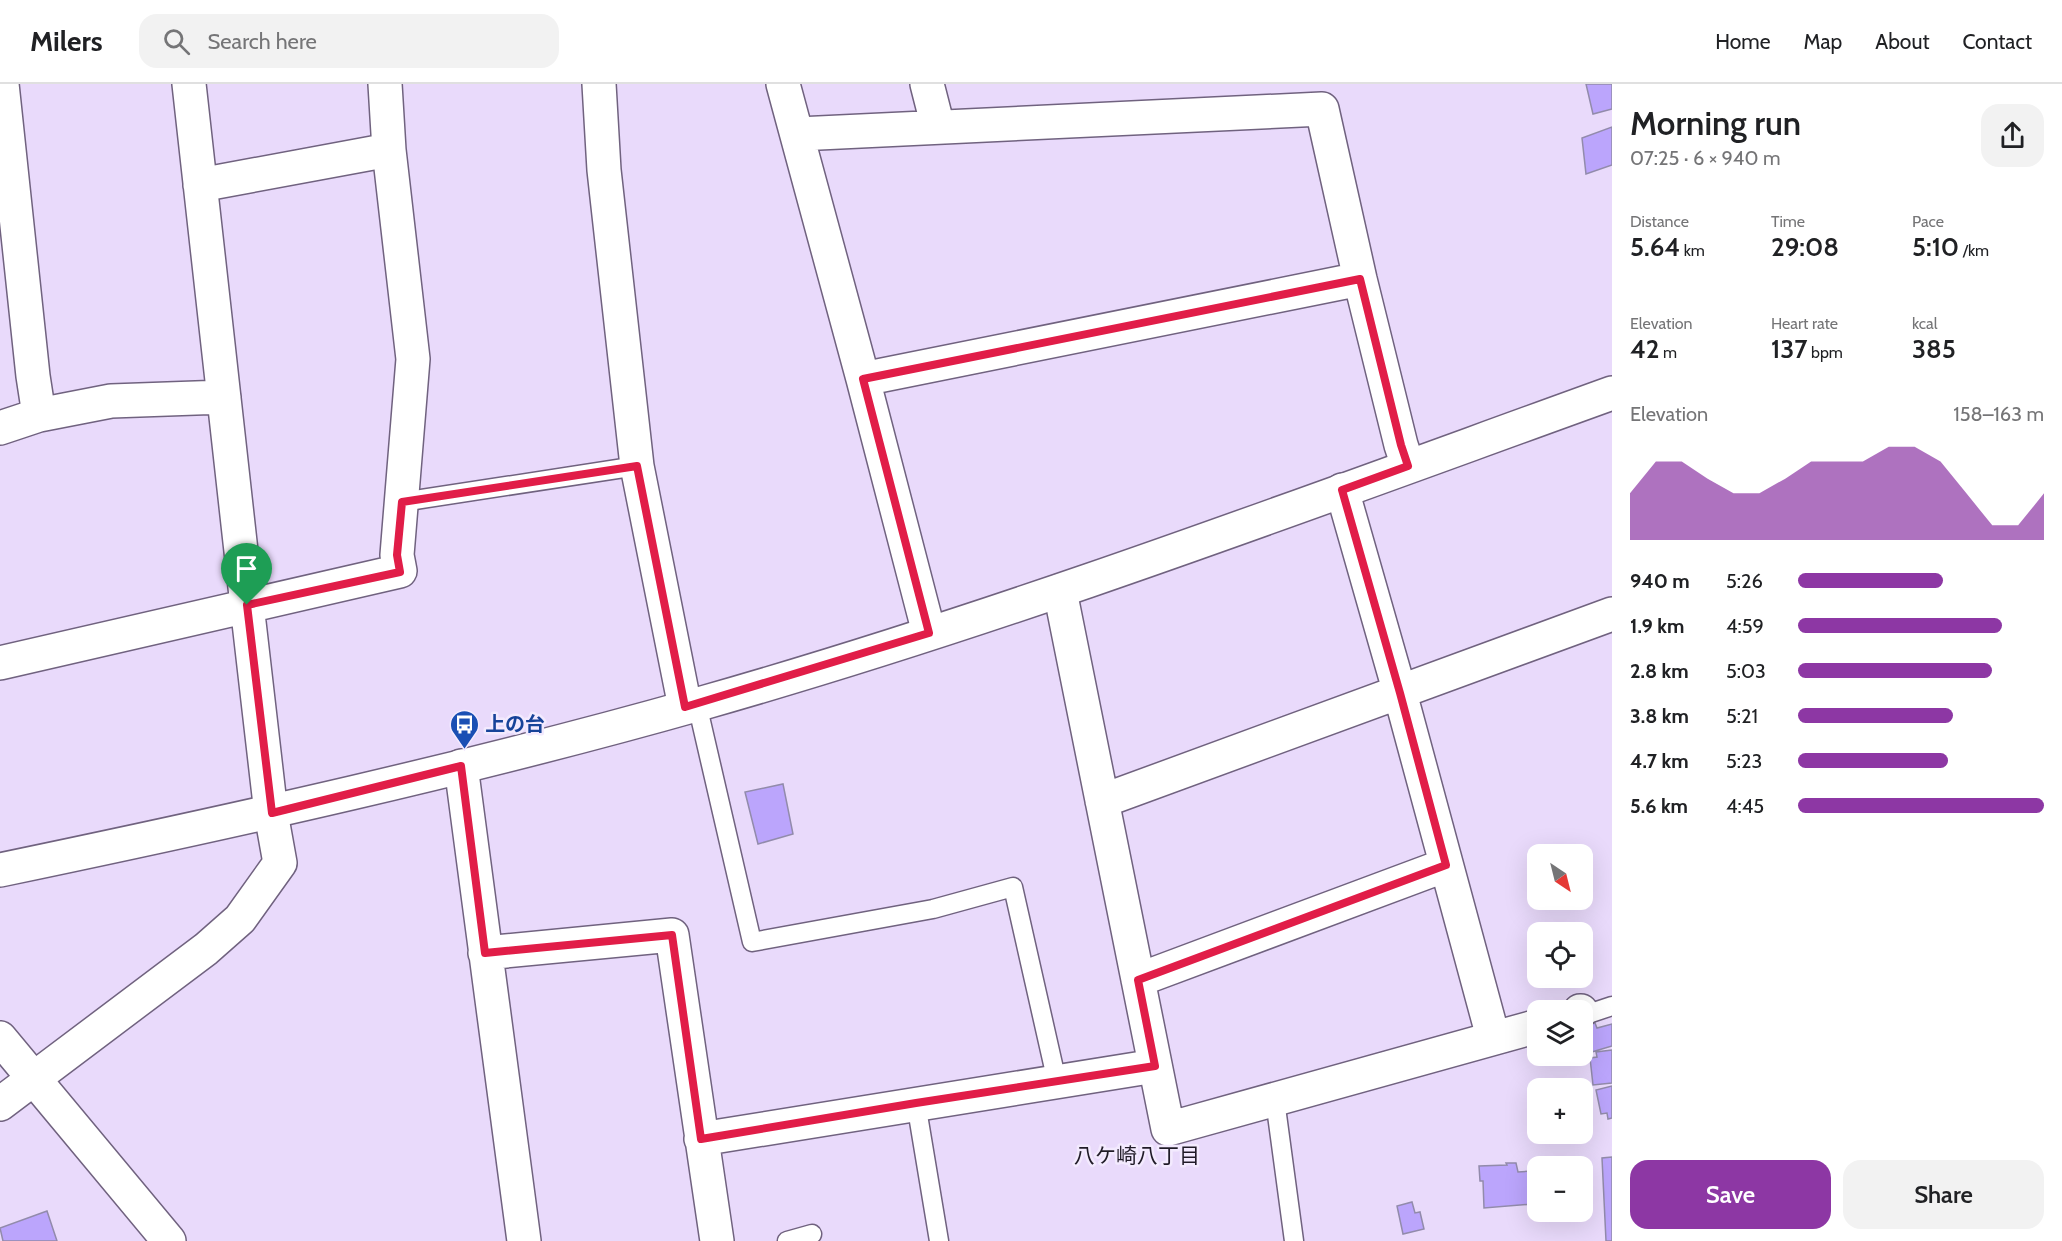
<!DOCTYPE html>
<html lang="en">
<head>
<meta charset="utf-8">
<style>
  :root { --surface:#fff; --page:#f2f2f2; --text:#202124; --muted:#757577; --line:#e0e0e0; --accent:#8d37a4 }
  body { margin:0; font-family:Cabin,"Noto Sans JP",sans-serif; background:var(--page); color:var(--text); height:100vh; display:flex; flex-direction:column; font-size:22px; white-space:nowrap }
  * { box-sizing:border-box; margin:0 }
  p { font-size:20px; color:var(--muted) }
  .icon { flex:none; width:33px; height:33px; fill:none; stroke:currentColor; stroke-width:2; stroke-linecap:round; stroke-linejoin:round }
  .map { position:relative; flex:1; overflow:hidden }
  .side { display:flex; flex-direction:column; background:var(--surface); width:450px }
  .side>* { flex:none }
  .needle { width:39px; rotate:145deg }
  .controls { position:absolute; left:1527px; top:760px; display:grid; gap:12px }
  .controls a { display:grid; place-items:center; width:66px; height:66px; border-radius:12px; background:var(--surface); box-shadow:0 6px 24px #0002; font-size:30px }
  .pin { position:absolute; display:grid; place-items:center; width:51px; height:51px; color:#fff; margin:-62px -26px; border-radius:50% 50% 50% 0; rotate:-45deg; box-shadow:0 0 6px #0007 }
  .pin .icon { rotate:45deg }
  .round { display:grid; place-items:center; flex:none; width:63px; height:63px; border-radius:18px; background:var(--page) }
  .headline { display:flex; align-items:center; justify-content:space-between; height:102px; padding:0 18px }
  h1 { font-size:33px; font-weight:600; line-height:45px }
  .figures { display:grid; grid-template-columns:repeat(3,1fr); gap:9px; height:102px; padding:6px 18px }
  .figures div { display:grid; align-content:center }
  .figures b { font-size:26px; font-weight:600 }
  .figures small { font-size:16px; font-weight:400 }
  .figures p { font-size:16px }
  .chart { height:168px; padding:12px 18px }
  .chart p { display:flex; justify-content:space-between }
  .chart svg { width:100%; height:108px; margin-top:6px; fill:var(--accent); opacity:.7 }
  .primary-button { display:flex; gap:12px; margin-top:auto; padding:12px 18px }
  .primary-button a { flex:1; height:69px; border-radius:18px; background:var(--accent); color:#fff; font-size:24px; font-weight:600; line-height:69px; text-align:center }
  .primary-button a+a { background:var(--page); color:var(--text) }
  ul { padding:0 18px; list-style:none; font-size:20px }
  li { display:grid; grid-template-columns:96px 72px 1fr; align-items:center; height:45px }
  li i { height:15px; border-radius:8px; background:var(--accent) }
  header { display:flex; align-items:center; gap:36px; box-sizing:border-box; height:84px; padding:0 30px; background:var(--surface); border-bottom:2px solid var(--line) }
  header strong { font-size:28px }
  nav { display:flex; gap:33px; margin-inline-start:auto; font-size:21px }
  .search { width:420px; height:54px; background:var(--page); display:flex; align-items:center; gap:15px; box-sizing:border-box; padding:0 21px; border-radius:18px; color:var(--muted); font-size:22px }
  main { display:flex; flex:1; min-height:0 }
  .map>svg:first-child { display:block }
  .building { fill:#bba5fc; stroke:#928bab; stroke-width:1.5 }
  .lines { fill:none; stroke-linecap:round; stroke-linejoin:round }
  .service-casing { stroke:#70627f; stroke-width:21 }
  .minor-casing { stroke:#70627f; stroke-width:36 }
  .tertiary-casing { stroke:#70627f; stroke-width:36 }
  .service { stroke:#fff; stroke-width:18 }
  .minor { stroke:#fff; stroke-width:33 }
  .tertiary { stroke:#fff; stroke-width:33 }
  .route-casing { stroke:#fff; stroke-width:12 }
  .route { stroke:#e11d48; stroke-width:8 }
  .labels { text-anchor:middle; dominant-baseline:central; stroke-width:5; stroke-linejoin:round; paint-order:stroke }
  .transit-label { font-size:20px; font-weight:bold; fill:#164399; stroke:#f3eafe; text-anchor:start }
  .neighbourhood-label { font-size:21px; fill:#201b27; stroke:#f3eafe }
</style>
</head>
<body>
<header>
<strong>Milers</strong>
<div class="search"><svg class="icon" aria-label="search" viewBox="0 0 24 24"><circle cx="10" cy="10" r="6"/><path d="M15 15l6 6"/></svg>Search here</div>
<nav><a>Home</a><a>Map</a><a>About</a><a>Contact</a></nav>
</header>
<main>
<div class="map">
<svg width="1612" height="1157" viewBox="0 0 1612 1157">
  <rect width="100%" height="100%" fill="#e9dafb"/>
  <path class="building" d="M 1586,0 L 1612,0 L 1612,25 L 1593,30 Z
    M 1612,43 L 1612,81 L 1586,90 L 1582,54 Z
    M 783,700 L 793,750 L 758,760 L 745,708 Z
    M 1595,939 L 1597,944 L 1612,940 L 1612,962 L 1585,970 L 1582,961 L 1582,942 Z
    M 1612,966 L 1612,999 L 1593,1001 L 1590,974 L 1597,973 L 1596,968 Z
    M 1612,1002 L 1612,1034 L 1608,1035 L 1607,1029 L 1601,1030 L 1596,1006 Z
    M 1612,1073 L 1612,1157 L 1606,1157 L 1602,1074 Z
    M 1506,1079 L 1516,1079 L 1518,1088 L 1531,1087 L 1533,1120 L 1484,1124 L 1483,1097 L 1480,1097 L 1479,1082 L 1507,1081 Z
    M 1412,1118 L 1415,1129 L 1420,1128 L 1424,1145 L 1403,1150 L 1397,1122 Z
    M 47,1127 L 57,1157 L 3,1157 L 0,1144 Z"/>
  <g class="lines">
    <defs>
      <path id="service" d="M 402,418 L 637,382
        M 697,620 L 752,858 L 933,825 L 1013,803 L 1057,998
        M 1582,928 L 1585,931 L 1612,922
        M 1275,1016 L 1294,1157
        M 916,1019 L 939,1157
        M 787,1157 L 812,1150"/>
      <path id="minor" d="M 2,0 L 33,292 L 39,331 L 111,317 L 224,313
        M 599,0 L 604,86 L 637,382 L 685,623
        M 783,0 L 863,295 L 929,549
        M 927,0 L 938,43
        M 798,50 L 1322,25 L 1360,195 L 1401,361 L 1408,382
        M 200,101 L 389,66
        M 863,295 L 1360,195
        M 0,344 L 39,331
        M 1342,406 L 1400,609 L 1493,953
        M 1060,507 L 1168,1045 L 1538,942
        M 0,579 L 400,487 L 397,471 L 413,275 L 389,66 L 385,0
        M 461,682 L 524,1157
        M 1102,717 L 1612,530
        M 485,869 L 672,851 L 717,1157
        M 1138,896 L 1446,781
        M 1580,927 L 1581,927
        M 0,1020 L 206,865 L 240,835 L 280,779 L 271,729 L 247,521 L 189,0
        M 701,1055 L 1155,982"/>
      <path id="tertiary" d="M 0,786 C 235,737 469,685 699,620 C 1009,532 1310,418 1612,309
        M 0,954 L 169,1157"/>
    </defs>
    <use href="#service" class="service-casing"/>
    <use href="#minor" class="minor-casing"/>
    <use href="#tertiary" class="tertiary-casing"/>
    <use href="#service" class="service"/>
    <use href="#minor" class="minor"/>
    <use href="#tertiary" class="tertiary"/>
  </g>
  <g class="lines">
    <defs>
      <path id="route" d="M 1360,195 L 1401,361 L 1408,382 L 1342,406 L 1400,609 L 1446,781 L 1138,896 L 1155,982 L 916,1019 L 701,1055 L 672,851 L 485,869 L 461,682 L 272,729 L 247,521 L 400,488 L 397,471 L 402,418 L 637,382 L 685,623 L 929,549 L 863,295 Z"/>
    </defs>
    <use href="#route" class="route-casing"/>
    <use href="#route" class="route"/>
  </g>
  <defs>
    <symbol id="bus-pin" viewBox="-11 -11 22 30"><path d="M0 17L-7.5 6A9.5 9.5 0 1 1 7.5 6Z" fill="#1a4fb4" stroke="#f3eafe"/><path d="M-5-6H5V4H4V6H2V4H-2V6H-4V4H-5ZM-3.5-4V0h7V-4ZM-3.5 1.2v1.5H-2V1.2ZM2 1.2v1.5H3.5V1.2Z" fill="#fff"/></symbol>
  </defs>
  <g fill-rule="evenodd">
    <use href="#bus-pin" x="448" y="624" width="33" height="45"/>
  </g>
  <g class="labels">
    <g class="transit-label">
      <text x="485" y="640">上の台</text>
    </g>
    <g class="neighbourhood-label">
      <text x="1137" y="1071">八ケ崎八丁目</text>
    </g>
  </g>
</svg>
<div class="controls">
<a><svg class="needle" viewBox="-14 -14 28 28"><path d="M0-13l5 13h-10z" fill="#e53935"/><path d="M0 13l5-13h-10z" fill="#757577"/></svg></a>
<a><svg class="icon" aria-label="locate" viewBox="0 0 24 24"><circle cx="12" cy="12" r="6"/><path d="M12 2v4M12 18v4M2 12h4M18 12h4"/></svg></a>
<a><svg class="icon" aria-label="layers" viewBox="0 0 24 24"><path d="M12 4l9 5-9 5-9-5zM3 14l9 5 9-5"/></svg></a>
<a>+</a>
<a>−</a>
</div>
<div class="pin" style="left:247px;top:521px;background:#1e9e55"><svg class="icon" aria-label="arrive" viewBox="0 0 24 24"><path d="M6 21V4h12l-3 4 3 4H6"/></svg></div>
</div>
<section class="side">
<div class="headline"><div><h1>Morning run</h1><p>07:25 · 6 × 940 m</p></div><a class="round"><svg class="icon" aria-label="share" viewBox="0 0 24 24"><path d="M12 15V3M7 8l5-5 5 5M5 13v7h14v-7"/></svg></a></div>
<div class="figures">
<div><p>Distance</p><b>5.64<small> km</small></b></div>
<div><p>Time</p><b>29:08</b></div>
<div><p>Pace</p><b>5:10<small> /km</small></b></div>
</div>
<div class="figures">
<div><p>Elevation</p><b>42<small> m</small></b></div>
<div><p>Heart rate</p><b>137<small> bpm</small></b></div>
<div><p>kcal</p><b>385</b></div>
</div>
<div class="chart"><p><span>Elevation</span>158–163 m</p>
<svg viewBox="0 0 160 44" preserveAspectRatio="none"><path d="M0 44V25L10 12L20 12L30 19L40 25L50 25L60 19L70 12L80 12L90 12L100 6L110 6L120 12L130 25L140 38L150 38L160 25V44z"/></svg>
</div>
<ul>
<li><b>940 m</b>5:26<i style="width:59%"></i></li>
<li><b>1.9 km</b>4:59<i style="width:83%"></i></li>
<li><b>2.8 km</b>5:03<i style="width:79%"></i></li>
<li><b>3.8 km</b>5:21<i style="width:63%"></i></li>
<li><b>4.7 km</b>5:23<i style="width:61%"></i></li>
<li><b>5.6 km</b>4:45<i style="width:100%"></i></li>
</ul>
<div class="primary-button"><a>Save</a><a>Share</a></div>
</section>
</main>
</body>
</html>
